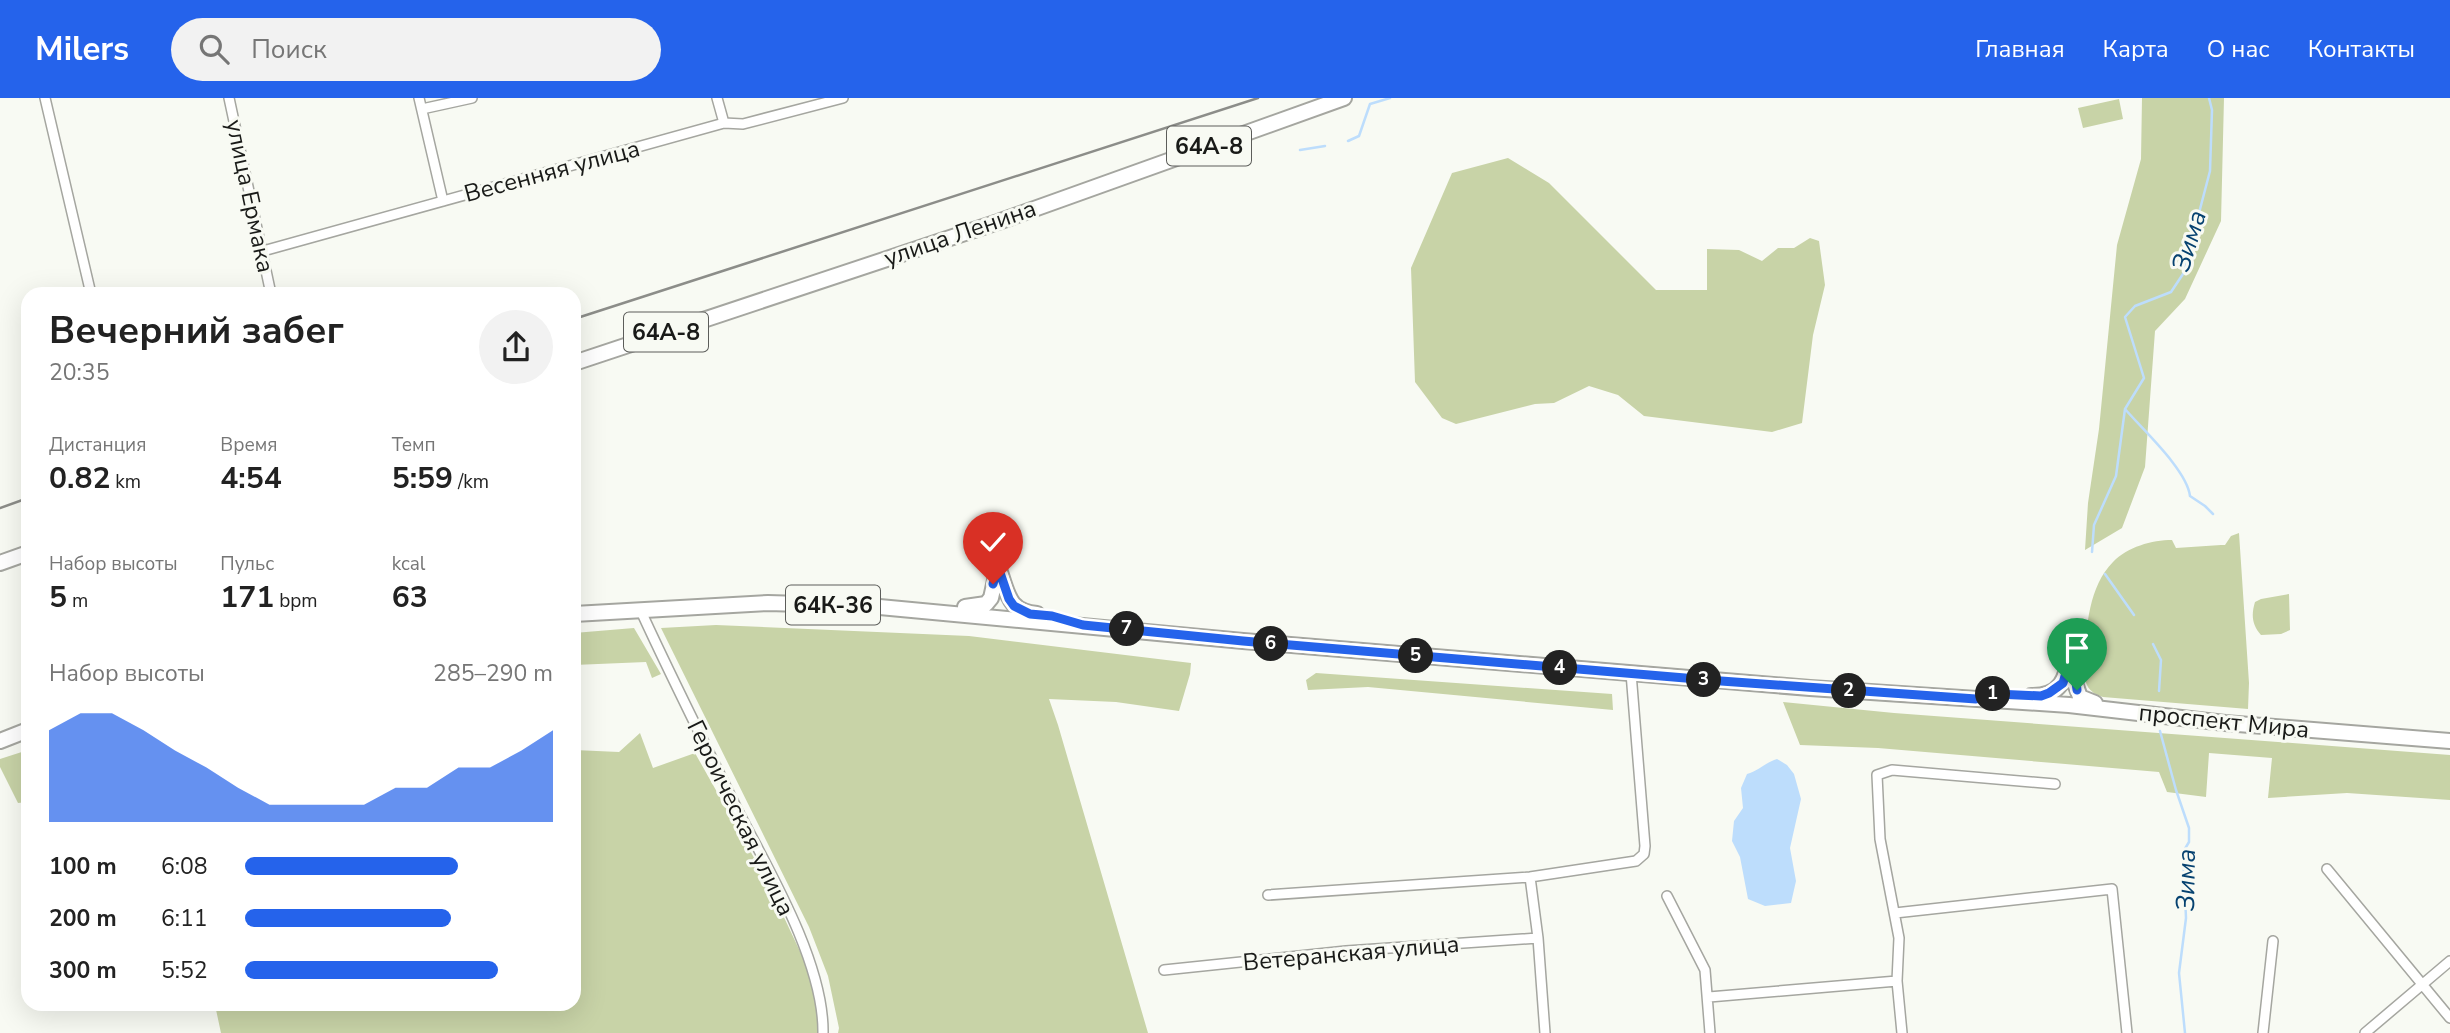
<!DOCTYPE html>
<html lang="ru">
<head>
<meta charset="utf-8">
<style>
  :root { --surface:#fff; --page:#f2f2f2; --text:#222; --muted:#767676; --accent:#2563eb }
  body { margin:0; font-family:"Nunito Sans",sans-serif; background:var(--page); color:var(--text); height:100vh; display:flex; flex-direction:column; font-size:26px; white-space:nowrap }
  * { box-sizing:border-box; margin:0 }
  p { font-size:23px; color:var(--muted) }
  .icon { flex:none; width:38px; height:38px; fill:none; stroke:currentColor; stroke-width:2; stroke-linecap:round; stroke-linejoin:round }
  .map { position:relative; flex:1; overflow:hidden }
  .drawer { position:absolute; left:21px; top:189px; width:560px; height:724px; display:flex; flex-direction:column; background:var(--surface); border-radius:21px; box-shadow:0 7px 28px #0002 }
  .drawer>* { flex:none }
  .pin { position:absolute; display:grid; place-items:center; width:60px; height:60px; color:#fff; margin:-72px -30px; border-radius:50% 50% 50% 0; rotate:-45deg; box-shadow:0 0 7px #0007 }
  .pin .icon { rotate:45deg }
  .km { position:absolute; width:35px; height:35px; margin:-18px; border-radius:50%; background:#222; color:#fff; font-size:19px; line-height:35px; text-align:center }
  .round { display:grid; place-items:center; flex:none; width:74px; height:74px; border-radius:37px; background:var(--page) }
  .summary { display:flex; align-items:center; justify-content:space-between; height:119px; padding:0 28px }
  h1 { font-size:38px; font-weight:700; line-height:52px }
  .metrics { display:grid; grid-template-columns:repeat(3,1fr); gap:10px; height:119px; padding:7px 28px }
  .metrics div { display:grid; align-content:center }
  .metrics b { font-size:30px; font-weight:700 }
  .metrics small { font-size:19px; font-weight:400 }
  .metrics p { font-size:19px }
  .chart { height:196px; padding:14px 28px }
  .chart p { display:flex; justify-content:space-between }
  .chart svg { width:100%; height:126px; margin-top:7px; fill:var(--accent); opacity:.7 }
  ul { padding:0 28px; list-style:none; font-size:23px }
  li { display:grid; grid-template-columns:112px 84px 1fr; align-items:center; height:52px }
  li i { height:18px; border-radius:9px; background:var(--accent) }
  header { display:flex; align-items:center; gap:42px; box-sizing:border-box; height:98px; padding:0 35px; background:var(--accent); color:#fff }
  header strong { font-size:33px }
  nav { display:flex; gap:38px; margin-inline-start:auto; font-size:24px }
  .search { width:490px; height:63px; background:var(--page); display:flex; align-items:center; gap:18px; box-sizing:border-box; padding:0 24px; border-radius:38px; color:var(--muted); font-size:26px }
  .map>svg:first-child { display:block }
  .green { fill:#c8d3a7 }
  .water { fill:#bdddfc }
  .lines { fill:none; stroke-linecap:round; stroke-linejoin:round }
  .stream { stroke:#bdddfc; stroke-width:2.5 }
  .minor-casing { stroke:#a5a6a0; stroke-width:12 }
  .primary-casing { stroke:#a5a6a0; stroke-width:18 }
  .minor { stroke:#fff; stroke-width:9 }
  .primary { stroke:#fff; stroke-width:14 }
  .rail { stroke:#8c8d89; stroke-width:2.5 }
  .route-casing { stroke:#fff; stroke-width:14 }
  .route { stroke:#2563eb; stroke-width:9 }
  .labels { text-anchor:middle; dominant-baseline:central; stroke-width:6; stroke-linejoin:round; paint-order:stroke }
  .shield { fill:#f8faf3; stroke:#5c5d5a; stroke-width:2 }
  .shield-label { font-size:23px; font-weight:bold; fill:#191a18 }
  .street-label { font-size:24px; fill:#191a18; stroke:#f8faf3 }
  .water-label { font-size:26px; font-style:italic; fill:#064270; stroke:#f8faf3 }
</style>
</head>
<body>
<header>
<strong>Milers</strong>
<div class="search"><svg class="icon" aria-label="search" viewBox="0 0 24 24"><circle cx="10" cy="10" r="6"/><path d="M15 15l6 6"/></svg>Поиск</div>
<nav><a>Главная</a><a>Карта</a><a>О нас</a><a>Контакты</a></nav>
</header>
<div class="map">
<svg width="2450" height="935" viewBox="0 0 2450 935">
  <rect width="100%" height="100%" fill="#f8faf3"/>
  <path class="green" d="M 2142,0 L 2224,0 L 2221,123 L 2185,201 L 2155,233 L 2145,369 L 2122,430 L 2085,452 L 2088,405 L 2099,331 L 2117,147 L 2141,61 Z
    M 2119,1 L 2123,21 L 2083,30 L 2078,10 Z
    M 1508,60 L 1549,85 L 1656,192 L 1707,192 L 1707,151 L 1739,152 L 1762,163 L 1778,150 L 1794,150 L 1810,140 L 1819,143 L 1825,187 L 1813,237 L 1802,325 L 1772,334 L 1644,318 L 1618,297 L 1589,288 L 1554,305 L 1535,306 L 1456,326 L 1442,320 L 1415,284 L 1411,170 L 1452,75 Z
    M 2239,435 L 2249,585 L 2248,611 L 2103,599 C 2097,597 2090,594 2087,587 C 2083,580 2085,568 2085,560 C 2086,529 2089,488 2113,464 C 2127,449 2152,442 2172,442 L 2176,450 L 2221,447 L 2225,447 L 2231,438 Z
    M 2289,496 L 2290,532 L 2281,536 L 2261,537 C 2252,527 2251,517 2255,504 L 2261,501 Z
    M 716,527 L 969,538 L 1191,565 L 1190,576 L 1179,613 L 1116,604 L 1049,601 L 1058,627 L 1148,935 L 838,935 L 839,930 L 828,878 L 809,829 L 661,530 Z
    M 634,530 L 661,576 L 652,580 L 646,564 L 574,567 L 574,535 Z
    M 1316,575 L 1612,596 L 1613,612 L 1368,589 L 1308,592 L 1306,582 Z
    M 1783,604 L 1894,615 L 2450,657 L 2450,702 L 2347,695 L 2268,700 L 2272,660 L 2209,655 L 2206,699 L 2167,694 L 2159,674 L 1878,650 L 1800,647 Z
    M 640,635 L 653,670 L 695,655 L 766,781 L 805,864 L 822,925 L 820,935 L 221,935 L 215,907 L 574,906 L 574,652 L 619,654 Z
    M 28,652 L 28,704 L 18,705 L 0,669 L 0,661 Z"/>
  <path class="water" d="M 1777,661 L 1787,667 L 1794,676 L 1801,701 L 1790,750 L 1796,783 L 1791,805 L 1765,808 L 1748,801 L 1740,759 L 1732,743 L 1734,723 L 1743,710 L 1741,690 L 1747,676 C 1758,673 1765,665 1777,661 Z"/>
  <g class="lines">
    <path class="stream" d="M 1348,43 L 1359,38 L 1370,6 L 1390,0
      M 1300,52 L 1325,48
      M 2125,311 C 2143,332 2187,372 2190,398 L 2205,408 L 2213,416
      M 2092,454 L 2094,427 L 2116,378 L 2125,311 L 2144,280 L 2125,219 L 2135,208 L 2171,194 L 2183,176 L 2210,73 L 2212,12 L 2209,0
      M 2105,476 L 2134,517
      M 2153,546 L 2161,562 L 2159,593
      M 2160,633 L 2176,692 L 2189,730 L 2189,744 L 2183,754 L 2186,820 L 2179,875 L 2185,935"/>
    <defs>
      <path id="minor" d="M 45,0 L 91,196
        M 229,0 L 271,196
        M 419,0 L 443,103
        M 717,0 L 724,25
        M 422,11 L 472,0
        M 263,153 L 724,25 L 743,26 L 843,0
        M 640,511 C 671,579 705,646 738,713 C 770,774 824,866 823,935
        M 2327,771 L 2450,920
        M 1530,779 L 1538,840 L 1545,935
        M 1268,797 L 1530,779 L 1636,763 L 1644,756 L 1645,748 L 1631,575
        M 1667,798 L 1705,872 L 1710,935
        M 1895,815 L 2112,791 L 2127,935
        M 1164,872 L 1346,853 L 1538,840
        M 1709,899 L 1897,883
        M 1902,935 L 1897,883 L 1899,840 L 1880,741 L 1877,677 L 1892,672 L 2055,686
        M 2263,935 L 2273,843
        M 2365,935 L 2450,863"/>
      <path id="primary" d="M 574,265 L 998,124 L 1344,0
        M 0,465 L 28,455
        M 998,469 C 1008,493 1006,513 1037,516
        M 965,509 L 986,506 L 991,500 L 998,469
        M 574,516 L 768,505 L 869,508 L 1243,543 L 1810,590 L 2069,607 L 2225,625 L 2450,643
        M 2073,563 L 2075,585 L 2080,599 L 2095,605
        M 2031,598 C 2062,599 2066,579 2072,554
        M 0,643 L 28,632"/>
    </defs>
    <use href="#minor" class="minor-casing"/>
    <use href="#primary" class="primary-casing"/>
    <use href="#minor" class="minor"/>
    <use href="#primary" class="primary"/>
    <path class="rail" d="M 574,221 L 1258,0
      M 0,410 L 28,400"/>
  </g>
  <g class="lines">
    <defs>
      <path id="route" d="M 993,486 L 998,469 L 1009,501 L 1014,508 L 1030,516 L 1052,518 L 1083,527 L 1243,543 L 1721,583 L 1976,601 L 1996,596 L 2041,598 L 2049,595 L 2063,585 L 2072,554 L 2077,592"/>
    </defs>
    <use href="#route" class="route-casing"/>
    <use href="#route" class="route"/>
  </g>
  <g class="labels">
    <g class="shield">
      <rect x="1167" y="28.5" width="84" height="39" rx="5"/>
      <rect x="624" y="214.5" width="84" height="39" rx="5"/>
      <rect x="786" y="487.5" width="94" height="39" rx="5"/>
    </g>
    <g class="shield-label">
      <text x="1209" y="48">64А-8</text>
      <text x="666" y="234">64А-8</text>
      <text x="833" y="507">64К-36</text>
    </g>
    <g class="street-label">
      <text transform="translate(552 73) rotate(-15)">Весенняя улица</text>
      <text transform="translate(250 98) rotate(78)">улица Ермака</text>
      <text transform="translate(960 135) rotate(-19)">улица Ленина</text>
      <text transform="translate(2224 623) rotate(6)">проспект Мира</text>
      <text transform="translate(741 720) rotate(64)">Героическая улица</text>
      <text transform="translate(1351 855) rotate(-5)">Ветеранская улица</text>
    </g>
    <g class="water-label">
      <text transform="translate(2189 143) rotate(-73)">Зима</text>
      <text transform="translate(2186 782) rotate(-89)">Зима</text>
    </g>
  </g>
</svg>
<div class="pin" style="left:2077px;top:592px;background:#1e9e55"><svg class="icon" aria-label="arrive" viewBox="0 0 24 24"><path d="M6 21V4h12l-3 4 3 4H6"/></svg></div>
<div class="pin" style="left:993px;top:486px;background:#d93025"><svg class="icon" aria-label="check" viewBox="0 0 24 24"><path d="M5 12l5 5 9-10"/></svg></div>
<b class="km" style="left:1993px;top:596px">1</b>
<b class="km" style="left:1849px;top:593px">2</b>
<b class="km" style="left:1704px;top:582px">3</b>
<b class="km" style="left:1560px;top:570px">4</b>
<b class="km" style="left:1416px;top:558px">5</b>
<b class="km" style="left:1271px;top:546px">6</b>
<b class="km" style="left:1127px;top:531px">7</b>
<section class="drawer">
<div class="summary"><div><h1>Вечерний забег</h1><p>20:35</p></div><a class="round"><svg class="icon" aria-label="share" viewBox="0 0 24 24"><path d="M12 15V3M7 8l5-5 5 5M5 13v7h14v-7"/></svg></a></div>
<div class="metrics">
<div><p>Дистанция</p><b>0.82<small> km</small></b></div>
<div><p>Время</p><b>4:54</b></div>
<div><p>Темп</p><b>5:59<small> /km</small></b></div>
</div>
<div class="metrics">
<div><p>Набор высоты</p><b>5<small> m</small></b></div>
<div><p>Пульс</p><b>171<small> bpm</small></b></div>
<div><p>kcal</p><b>63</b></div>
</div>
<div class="chart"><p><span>Набор высоты</span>285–290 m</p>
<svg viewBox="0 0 160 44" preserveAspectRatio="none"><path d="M0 44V12L10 6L20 6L30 12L40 19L50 25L60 32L70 38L80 38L90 38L100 38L110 32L120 32L130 25L140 25L150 19L160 12V44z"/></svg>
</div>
<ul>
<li><b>100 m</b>6:08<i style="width:69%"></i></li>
<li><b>200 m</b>6:11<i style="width:67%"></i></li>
<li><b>300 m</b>5:52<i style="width:82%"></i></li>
</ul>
</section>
</div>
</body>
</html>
